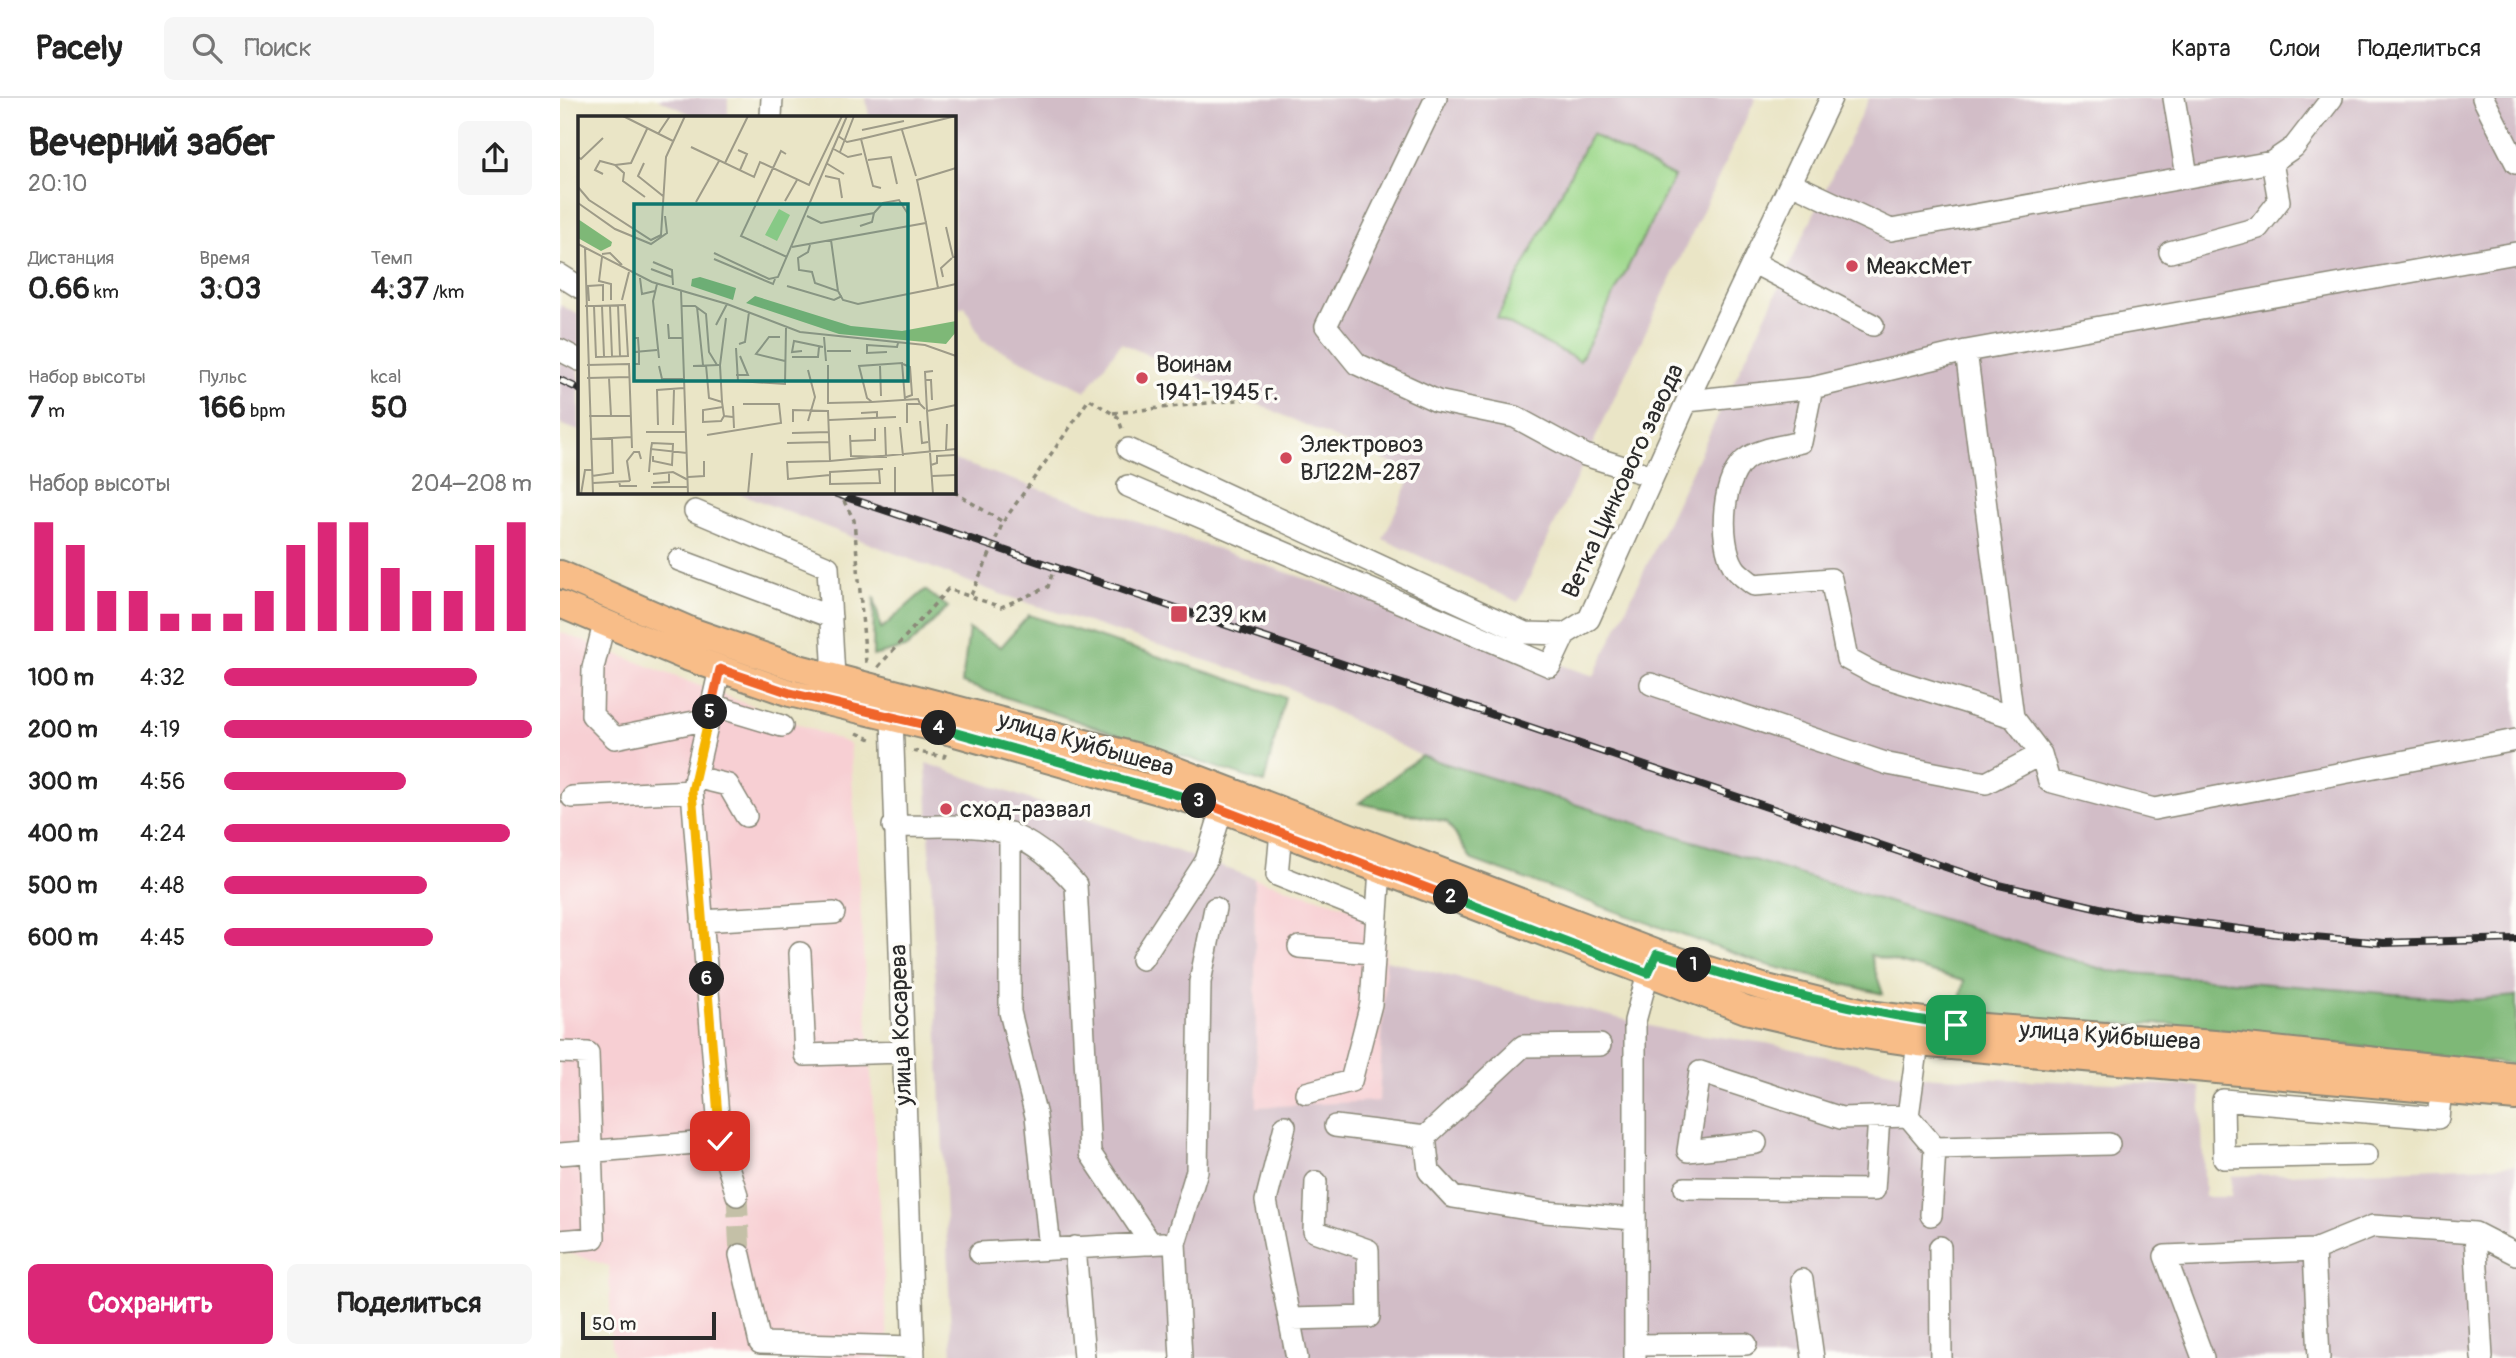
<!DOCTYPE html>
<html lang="ru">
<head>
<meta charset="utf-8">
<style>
  :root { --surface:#fff; --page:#f6f6f6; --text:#222; --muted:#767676; --line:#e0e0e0; --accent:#db2777 }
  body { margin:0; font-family:Pangolin,sans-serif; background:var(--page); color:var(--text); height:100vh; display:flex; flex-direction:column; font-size:26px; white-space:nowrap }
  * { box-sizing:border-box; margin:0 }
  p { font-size:23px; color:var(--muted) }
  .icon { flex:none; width:38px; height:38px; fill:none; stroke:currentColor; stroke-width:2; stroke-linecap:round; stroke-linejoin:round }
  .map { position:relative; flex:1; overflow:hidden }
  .sheet { display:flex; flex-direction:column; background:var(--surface); width:560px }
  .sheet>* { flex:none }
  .scale { position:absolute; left:21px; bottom:18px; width:135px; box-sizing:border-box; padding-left:7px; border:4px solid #2b2b2b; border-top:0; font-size:19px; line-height:24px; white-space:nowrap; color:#2b2b2b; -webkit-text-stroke:5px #fdfcf7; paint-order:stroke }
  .pin { position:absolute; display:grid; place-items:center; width:60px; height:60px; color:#fff; margin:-30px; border-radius:14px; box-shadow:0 4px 10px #0006 }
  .km { position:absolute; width:35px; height:35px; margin:-18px; border-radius:50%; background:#222; color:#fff; font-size:19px; line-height:35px; text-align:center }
  .round { display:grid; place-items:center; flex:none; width:74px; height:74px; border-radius:10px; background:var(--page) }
  .summary { display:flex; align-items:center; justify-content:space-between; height:119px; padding:0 28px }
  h1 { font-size:38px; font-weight:800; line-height:52px }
  .stats { display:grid; grid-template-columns:repeat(3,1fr); gap:10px; height:119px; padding:7px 28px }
  .stats div { display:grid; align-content:center }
  .stats b { font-size:30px; font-weight:800 }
  .stats small { font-size:19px; font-weight:400 }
  .stats p { font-size:19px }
  .chart { height:196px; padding:14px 28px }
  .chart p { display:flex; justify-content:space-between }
  .chart svg { width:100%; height:126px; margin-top:7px; stroke:var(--accent); stroke-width:6 }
  .action { display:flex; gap:14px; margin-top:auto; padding:14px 28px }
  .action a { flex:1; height:80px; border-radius:10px; background:var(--accent); color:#fff; font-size:28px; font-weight:800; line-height:80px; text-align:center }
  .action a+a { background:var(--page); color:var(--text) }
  ul { padding:0 28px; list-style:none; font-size:23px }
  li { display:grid; grid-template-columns:112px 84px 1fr; align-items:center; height:52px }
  li i { height:18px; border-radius:9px; background:var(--accent) }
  header { display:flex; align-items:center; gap:42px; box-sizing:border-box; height:98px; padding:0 35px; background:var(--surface); border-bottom:2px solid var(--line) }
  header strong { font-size:33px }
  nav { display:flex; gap:38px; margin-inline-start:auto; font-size:24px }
  .search { width:490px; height:63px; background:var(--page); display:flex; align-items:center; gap:18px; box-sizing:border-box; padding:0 24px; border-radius:10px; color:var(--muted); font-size:26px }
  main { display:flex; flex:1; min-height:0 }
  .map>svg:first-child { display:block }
  .built { fill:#f7cfd3 }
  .industrial { fill:#d2bdc7 }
  .green { fill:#9dd88b; stroke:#64825b; stroke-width:2 }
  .forest { fill:#7eb877; stroke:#547251; stroke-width:2 }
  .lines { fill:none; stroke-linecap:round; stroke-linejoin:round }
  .minor-tunnel { stroke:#c4c0a7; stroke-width:21; stroke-dasharray:21 10; stroke-linecap:butt }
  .minor-casing { stroke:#8a8878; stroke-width:24 }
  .major-casing { stroke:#8a8878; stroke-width:30 }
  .path { stroke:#8a8878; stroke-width:3.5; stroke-dasharray:5 5; stroke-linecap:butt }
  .minor { stroke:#fff; stroke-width:21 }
  .major { stroke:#f8bd88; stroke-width:26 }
  .rail-casing { stroke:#2b2b2b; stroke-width:8 }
  .rail { stroke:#fdfcf7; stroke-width:5; stroke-dasharray:16; stroke-linecap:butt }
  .path-bridge { stroke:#8a8878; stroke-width:3.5; stroke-dasharray:5 5; stroke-linecap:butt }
  .split-1-casing { stroke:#fff; stroke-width:14 }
  .split-2-casing { stroke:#fff; stroke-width:14 }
  .split-3-casing { stroke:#fff; stroke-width:14 }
  .split-4-casing { stroke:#fff; stroke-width:14 }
  .split-5-casing { stroke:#fff; stroke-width:14 }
  .split-6-casing { stroke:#fff; stroke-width:14 }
  .split-7-casing { stroke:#fff; stroke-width:14 }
  .split-1 { stroke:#22a559; stroke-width:9 }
  .split-2 { stroke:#22a559; stroke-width:9 }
  .split-3 { stroke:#f0652b; stroke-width:9 }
  .split-4 { stroke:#22a559; stroke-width:9 }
  .split-5 { stroke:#f0652b; stroke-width:9 }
  .split-6 { stroke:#f5b400; stroke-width:9 }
  .split-7 { stroke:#f5b400; stroke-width:9 }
  .poi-dot { fill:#d1495b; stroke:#fdfcf7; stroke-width:2.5 }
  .labels { text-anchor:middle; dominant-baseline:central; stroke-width:7; stroke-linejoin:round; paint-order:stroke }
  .poi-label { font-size:24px; fill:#2b2b2b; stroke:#fdfcf7; text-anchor:start }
  .street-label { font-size:24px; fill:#2b2b2b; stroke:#fdfcf7 }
  .inset-road { fill:none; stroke:#9e9b88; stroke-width:2 }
  .view { fill:#0f766e; fill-opacity:0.15; stroke:#0f766e; stroke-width:3.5 }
  .inset-edge { fill:none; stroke:#2b2b2b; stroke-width:3.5 }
</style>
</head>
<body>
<header>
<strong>Pacely</strong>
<div class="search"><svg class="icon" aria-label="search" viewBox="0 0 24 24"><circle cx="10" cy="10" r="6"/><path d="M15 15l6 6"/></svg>Поиск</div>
<nav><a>Карта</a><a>Слои</a><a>Поделиться</a></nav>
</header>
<main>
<section class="sheet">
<div class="summary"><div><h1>Вечерний забег</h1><p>20:10</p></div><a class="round"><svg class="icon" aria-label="share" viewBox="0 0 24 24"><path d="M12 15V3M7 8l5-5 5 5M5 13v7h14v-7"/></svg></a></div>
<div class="stats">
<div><p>Дистанция</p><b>0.66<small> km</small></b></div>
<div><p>Время</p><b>3:03</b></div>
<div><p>Темп</p><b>4:37<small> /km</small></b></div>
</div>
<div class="stats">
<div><p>Набор высоты</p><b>7<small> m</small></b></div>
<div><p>Пульс</p><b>166<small> bpm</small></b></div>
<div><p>kcal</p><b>50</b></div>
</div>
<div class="chart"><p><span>Набор высоты</span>204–208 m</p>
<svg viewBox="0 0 160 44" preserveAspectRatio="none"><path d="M5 44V6M15 44V14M25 44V30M35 44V30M45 44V38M55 44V38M65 44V38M75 44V30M85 44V14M95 44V6M105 44V6M115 44V22M125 44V30M135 44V30M145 44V14M155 44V6"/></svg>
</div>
<ul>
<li><b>100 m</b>4:32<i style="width:82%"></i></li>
<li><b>200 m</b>4:19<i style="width:100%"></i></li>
<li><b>300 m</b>4:56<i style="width:59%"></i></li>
<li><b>400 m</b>4:24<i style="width:93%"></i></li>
<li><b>500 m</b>4:48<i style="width:66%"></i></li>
<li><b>600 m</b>4:45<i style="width:68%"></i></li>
</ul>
<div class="action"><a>Сохранить</a><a>Поделиться</a></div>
</section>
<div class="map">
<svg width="1956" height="1260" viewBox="0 0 1956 1260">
  <rect width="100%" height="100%" fill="#fdfcf7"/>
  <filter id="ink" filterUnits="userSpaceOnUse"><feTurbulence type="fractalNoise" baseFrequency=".0143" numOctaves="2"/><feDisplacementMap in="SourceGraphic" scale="14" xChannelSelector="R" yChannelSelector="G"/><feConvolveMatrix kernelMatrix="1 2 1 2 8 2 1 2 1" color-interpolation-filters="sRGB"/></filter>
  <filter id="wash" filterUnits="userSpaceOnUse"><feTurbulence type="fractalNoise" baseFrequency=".00686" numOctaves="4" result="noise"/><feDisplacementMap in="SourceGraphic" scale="28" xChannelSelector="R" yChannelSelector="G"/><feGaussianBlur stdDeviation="1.57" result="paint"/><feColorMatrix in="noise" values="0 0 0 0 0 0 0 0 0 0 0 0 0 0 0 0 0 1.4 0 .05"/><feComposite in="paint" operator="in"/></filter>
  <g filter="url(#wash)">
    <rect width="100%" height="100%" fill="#eae5c6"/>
    <path class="built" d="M 0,534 L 290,646 L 329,1260 L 55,1260 L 51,1247 L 49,1168 L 0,1152 Z
      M 694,780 L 824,820 L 826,862 L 819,1004 L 697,1009 Z"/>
    <path class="industrial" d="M 97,0 L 168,0 L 168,19 L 136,19 Z
      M 306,0 L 1196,0 L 958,504 L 823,441 L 853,375 L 561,245 L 526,293 L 422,243 L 405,208 L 394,212 L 394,19 L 309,19 Z
      M 1309,0 L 1956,0 L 1956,898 L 1910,902 L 1548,873 L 861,658 L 725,588 L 440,496 L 176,394 L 394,394 L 394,362 L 1034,578 Z
      M 0,207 L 19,217 L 19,333 L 0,326 Z
      M 366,665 L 694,780 L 697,1009 L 819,1003 L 826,862 L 1106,932 L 1206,945 L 1353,978 L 1640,988 L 1645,1099 L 1671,1099 L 1672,1078 L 1956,1067 L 1956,1260 L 1214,1260 L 1213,1248 L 1213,1260 L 392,1260 Z"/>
    <path class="green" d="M 1031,36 L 1114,79 L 1020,263 L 937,220 Z"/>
    <path class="forest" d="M 365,492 L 388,509 L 348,549 L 313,558 L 314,499 L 321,531 Z
      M 469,517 L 725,599 L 704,685 L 402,585 L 409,531 L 441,549 Z
      M 861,658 L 1548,873 L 1910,902 L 1956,898 L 1956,967 L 1607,926 L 1459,926 L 1399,906 L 1404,883 L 1310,857 L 1323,896 L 1203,866 L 912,762 L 887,724 L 799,705 Z"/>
  </g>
  <g filter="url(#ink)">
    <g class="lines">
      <path class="minor-tunnel" d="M 177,1097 L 180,1157"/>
      <defs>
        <path id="minor" d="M 876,0 L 766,228 L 797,266 L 877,303 L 955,319 L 1025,357 L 1092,378
          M 1614,0 L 1627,78
          M 1923,0 L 1956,65
          M 211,19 L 212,0
          M 1233,86 L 1331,132 L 1712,64 L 1734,49 L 1772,0
          M 1610,154 L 1698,130 L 1719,103 L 1712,64
          M 1194,165 L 1313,227
          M 0,177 L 19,189
          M 0,252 L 19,262
          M 1406,253 L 1453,619
          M 1252,290 L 1241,344 C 1224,348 1204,350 1189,359 C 1161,376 1158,443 1174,469 C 1178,476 1188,482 1194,487 L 1271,481 L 1287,561 L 1315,576 L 1453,619 L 1481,656 L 1489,683 L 1594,711 L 1956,642
          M 1127,303 L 1252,290 L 1406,253 L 1956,155
          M 568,351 L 965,535 L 1005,536 L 1029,521 L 1127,303 L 1271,0
          M 568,388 L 990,568 L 1005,536
          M 135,413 L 268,469 L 274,579
          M 119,462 L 271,519
          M 44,526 L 33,570 L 32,617 L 55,640 L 149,621
          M 160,571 L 132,693 L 160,1043 L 177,1097
          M 1091,586 L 1328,666 L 1426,685 L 1481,656
          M 152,607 L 222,628
          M 332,619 L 354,1260
          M 135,679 L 168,687 L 186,718
          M 12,699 L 132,693
          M 333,728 C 419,730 455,716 516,787 L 530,1055 L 591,1146
          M 721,733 L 717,777 L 815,816
          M 450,735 L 450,914 L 476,1018 L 490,1151
          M 142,823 L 274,815
          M 739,849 L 813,855
          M 240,855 L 245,957 L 342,954
          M 582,861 L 646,763 L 662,711
          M 1358,945 L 1348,1018 L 1375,1050 L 1371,1117
          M 1040,947 L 963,948 L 865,1039 L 869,1073 L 893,1099 L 985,1114 L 1074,1121
          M 0,954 L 28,955 L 34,1140 L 0,1143
          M 746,995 L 791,983 L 811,906 L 820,771
          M 725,1028 L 706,1103 L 737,1260
          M 775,1028 L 865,1039
          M 1196,1045 L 1128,1053 L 1140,974 L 1281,1020 L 1348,1018
          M 1375,1050 L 1549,1046
          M 0,1056 L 160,1043
          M 1807,1057 L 1664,1060 L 1663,1002 L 1878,1020 L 1881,992
          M 1125,1090 L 1314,1092 L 1319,1019
          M 1915,1135 L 1956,1156
          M 515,1149 L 524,1260
          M 1380,1149 L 1381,1260
          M 1754,1152 L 1759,1260
          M 420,1155 L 603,1145
          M 180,1157 L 200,1245 L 354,1249
          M 1242,1182 L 1253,1260
          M 730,1221 L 809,1219 L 808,1152 L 754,1133 L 756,1084
          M 1076,1247 L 1186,1246
          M 621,1260 L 615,1145 L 637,1073 L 640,884 L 655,810
          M 1075,1260 L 1075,923 L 1088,875
          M 1643,1260 L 1605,1158 L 1754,1152 L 1813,1128 L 1915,1135 L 1922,1260"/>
        <path id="major" d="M 0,476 L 131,533 L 235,569 L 586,661 L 1097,856 L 1203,889 L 1316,917 L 1396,927 L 1668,947 L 1956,978
          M 0,506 L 124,558 L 230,595 L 392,634 L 662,711 L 1186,912 L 1283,934 L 1358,945 L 1956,999"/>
      </defs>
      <use href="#minor" class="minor-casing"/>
      <use href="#major" class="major-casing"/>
      <path class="path" d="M 553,315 L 686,301
        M 513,325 L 529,301 L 558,319 L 563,334
        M 279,394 L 294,422 L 306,565
        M 394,394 L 443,424
        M 411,497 L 428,460
        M 318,569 L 388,491 L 441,509 L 488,489 L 493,473
        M 297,635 L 315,643
        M 353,653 L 384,659 L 386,654"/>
      <use href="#minor" class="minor"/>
      <use href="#major" class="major"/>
      <defs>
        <path id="rail" d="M 0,282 L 19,291
          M 271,394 L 1439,787 L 1570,817 L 1718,836 L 1824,845 L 1956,841"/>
      </defs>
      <use href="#rail" class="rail-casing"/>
      <use href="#rail" class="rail"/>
      <path class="path-bridge" d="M 428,460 L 443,424 L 513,325"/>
    </g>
  </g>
  <g class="lines" filter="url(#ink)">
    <defs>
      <path id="split-1" d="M 1134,867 C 1220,895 1306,915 1396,927"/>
      <path id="split-2" d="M 891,799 L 1088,875 L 1097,856 L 1134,867"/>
      <path id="split-3" d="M 639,703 L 891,799"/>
      <path id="split-4" d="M 379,630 L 639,703"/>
      <path id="split-5" d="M 150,614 L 160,571 L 230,595 L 379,630"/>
      <path id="split-6" d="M 147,881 L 132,693 L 150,614"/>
      <path id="split-7" d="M 147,881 L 160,1043"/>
    </defs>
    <use href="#split-1" class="split-1-casing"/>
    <use href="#split-2" class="split-2-casing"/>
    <use href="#split-3" class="split-3-casing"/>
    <use href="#split-4" class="split-4-casing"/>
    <use href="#split-5" class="split-5-casing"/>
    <use href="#split-6" class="split-6-casing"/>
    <use href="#split-7" class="split-7-casing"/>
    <use href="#split-1" class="split-1"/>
    <use href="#split-2" class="split-2"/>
    <use href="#split-3" class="split-3"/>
    <use href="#split-4" class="split-4"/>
    <use href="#split-5" class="split-5"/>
    <use href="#split-6" class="split-6"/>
    <use href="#split-7" class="split-7"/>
  </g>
  <g class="poi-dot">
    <circle cx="1292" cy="168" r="7"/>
    <circle cx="582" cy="280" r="7"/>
    <circle cx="726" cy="360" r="7"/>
    <rect x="610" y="507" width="18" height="18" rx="3.5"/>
    <circle cx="386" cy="711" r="7"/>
  </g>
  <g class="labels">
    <g class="poi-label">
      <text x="1306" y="168">МеаксМет</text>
      <text x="596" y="266">Воинам<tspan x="596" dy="28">1941-1945 г.</tspan></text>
      <text x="740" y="346">Электровоз<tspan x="740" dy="28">ВЛ22М-287</tspan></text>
      <text x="635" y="516">239 км</text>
      <text x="400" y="711">сход-развал</text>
    </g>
    <g class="street-label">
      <text transform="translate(1063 383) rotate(-65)">Ветка Цинкового завода</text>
      <text transform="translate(526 646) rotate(16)">улица Куйбышева</text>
      <text transform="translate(341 927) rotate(-92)">улица Косарева</text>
      <text transform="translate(1550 938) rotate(4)">улица Куйбышева</text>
    </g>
  </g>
  <g transform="translate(18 18)">
    <rect width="378" height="378" fill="#eae5c6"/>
    <path d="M 201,93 L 212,99 L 199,125 L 187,119 Z" fill="#9dd88b"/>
    <path d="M 0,103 L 34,126 L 33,130 L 23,135 L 0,122 ZM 122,161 L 158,172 L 155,184 L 113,170 L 114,163 ZM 177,180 L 273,210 L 324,215 L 378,205 L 378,216 L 368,228 L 261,218 L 168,187 Z" fill="#7eb877"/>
    <path class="inset-road" d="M 45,0 L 95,25M 284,14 L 326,5M 324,14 L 338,60M 80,18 L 92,0M 260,20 L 269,26 L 283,23 L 295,70 L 303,72M 283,23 L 378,0M 113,31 L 176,61 L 182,46 L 231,69 L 264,0M 254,32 L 270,41 L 284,38M 160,34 L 169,38 L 162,54M 262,36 L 276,0M 208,38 L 203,35 L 163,120 L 209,141M 0,41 L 3,43 L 25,22M 290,44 L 313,41 L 319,68M 66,47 L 60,60 L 85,80M 147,47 L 170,0M 248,47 L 266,58M 37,49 L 46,57 L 45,65 L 67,81M 25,58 L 17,54 L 22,45 L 37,49 L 53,47 L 69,13M 247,60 L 261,63 L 264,82M 0,71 L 11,84 L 73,124 L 83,119 L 88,41 L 107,0M 207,85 L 219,64M 118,86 L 141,45M 0,87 L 37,113 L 73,128 L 89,117 L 87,100M 229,100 L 243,107 L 296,97 L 305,87 L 321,84 L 330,98M 348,107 L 339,64 L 378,52M 282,110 L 294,106 L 296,97M 368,111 L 375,141 L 378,141M 253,124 L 260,175M 0,128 L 74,166 L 149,188 L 222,216 L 347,229 L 378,240M 232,129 L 230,136 L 220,142 L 221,154 L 234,156 L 237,167 L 260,175 L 265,184 L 280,188 L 360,172M 214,131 L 348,107 L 360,172 L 378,168M 7,132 L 15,378M 136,137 L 191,163 L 200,161 L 269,0M 24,138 L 32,137 L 44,149M 24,141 L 21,165 L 33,168 L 33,184M 136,143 L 195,168 L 197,163M 75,146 L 94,154 L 95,169M 73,153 L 94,161M 365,161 L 363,152 L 374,142M 62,162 L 64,178 L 77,175M 79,168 L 75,185 L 81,242M 209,170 L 256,184 L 264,180M 103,175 L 110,378M 44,184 L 51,156M 11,185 L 10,170 L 25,169 L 25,185M 40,189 L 42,240M 7,190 L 16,190 L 47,189 L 50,240 L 18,241 L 16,190M 24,190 L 26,240M 32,190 L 34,240M 103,190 L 117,190 L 128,198 L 131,236 L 139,249M 119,191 L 125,249M 148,202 L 142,249 L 144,286 L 146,300 L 155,301M 90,208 L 91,222 L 104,222M 138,209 L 149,188M 202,221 L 191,221 L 178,238 L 207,245M 246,221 L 248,245M 55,222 L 60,222 L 61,236 L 61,248 L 56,248M 161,228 L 167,226 L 171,196M 158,232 L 160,265 L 207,268 L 208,212M 224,235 L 214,236 L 216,225 L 245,231M 249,235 L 273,235M 56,236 L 79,234M 309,236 L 289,237 L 289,229 L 319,231 L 320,227M 214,241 L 240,241 L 241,231M 325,248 L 332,251 L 334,279 L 326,282M 9,249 L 51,248 L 54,332M 128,249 L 131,282 L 144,286M 250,249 L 250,287 L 294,286M 81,250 L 84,263 L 106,263M 115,250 L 141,249M 302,250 L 303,280M 158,259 L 170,259 L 162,240M 9,262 L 52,261M 31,262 L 33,300M 348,264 L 353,264 L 354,284M 327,284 L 324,247 L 281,250 L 289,282 L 294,286 L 340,283 L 342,288M 155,290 L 156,312M 145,291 L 125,294 L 125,306 L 143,305 L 146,300M 349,295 L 347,256 L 355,255M 283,297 L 299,296 L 299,302M 11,300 L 53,300M 251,304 L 318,301M 230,305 L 237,281 L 230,254M 342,305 L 344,327 L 350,326M 215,306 L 215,294 L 250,295 L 252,345 L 209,346 L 210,363 L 252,359M 329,307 L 329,288 L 342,288 L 347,293M 80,309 L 79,274 L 106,272M 95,309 L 96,273M 322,311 L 325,340M 68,316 L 108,316M 214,317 L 251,316M 129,319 L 203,307 L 201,288 L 165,288M 272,319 L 273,340 L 308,341 L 307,311M 12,323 L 54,321M 272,325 L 297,324 L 297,312M 209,327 L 252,326M 73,333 L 74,327 L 95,328 L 94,349 L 75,345 L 75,340M 368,334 L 369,308M 252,345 L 378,333M 353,349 L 359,347 L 359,340 L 378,339M 317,351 L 317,378M 301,354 L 302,367 L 252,368 L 252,356 L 305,353M 71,356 L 73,333 L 109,337M 75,358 L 95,356 L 110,364M 14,360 L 35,357 L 34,322M 354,360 L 378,359M 110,361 L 126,360 L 126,345M 41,365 L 42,370 L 59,370M 52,365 L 49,345 L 56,336 L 61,336 L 63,343M 15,367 L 52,365M 75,367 L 91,366 L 91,356M 73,371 L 110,371M 3,378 L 7,354 L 14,354M 170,378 L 174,337M 355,378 L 349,295 L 378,289"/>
    <path class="view" d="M 56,88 L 330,88 L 330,265 L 56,265 Z"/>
    <rect width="378" height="378" class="inset-edge"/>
  </g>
</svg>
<div class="scale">50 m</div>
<div class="pin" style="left:1396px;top:927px;background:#1e9e55"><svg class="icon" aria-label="arrive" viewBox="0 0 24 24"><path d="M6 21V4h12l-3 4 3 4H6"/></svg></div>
<div class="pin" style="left:160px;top:1043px;background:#d93025"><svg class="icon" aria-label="check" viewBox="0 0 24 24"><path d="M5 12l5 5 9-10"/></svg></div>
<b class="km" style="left:1134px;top:867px">1</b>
<b class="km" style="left:891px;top:799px">2</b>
<b class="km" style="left:639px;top:703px">3</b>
<b class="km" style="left:379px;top:630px">4</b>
<b class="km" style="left:150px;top:614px">5</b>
<b class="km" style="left:147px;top:881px">6</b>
</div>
</main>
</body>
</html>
